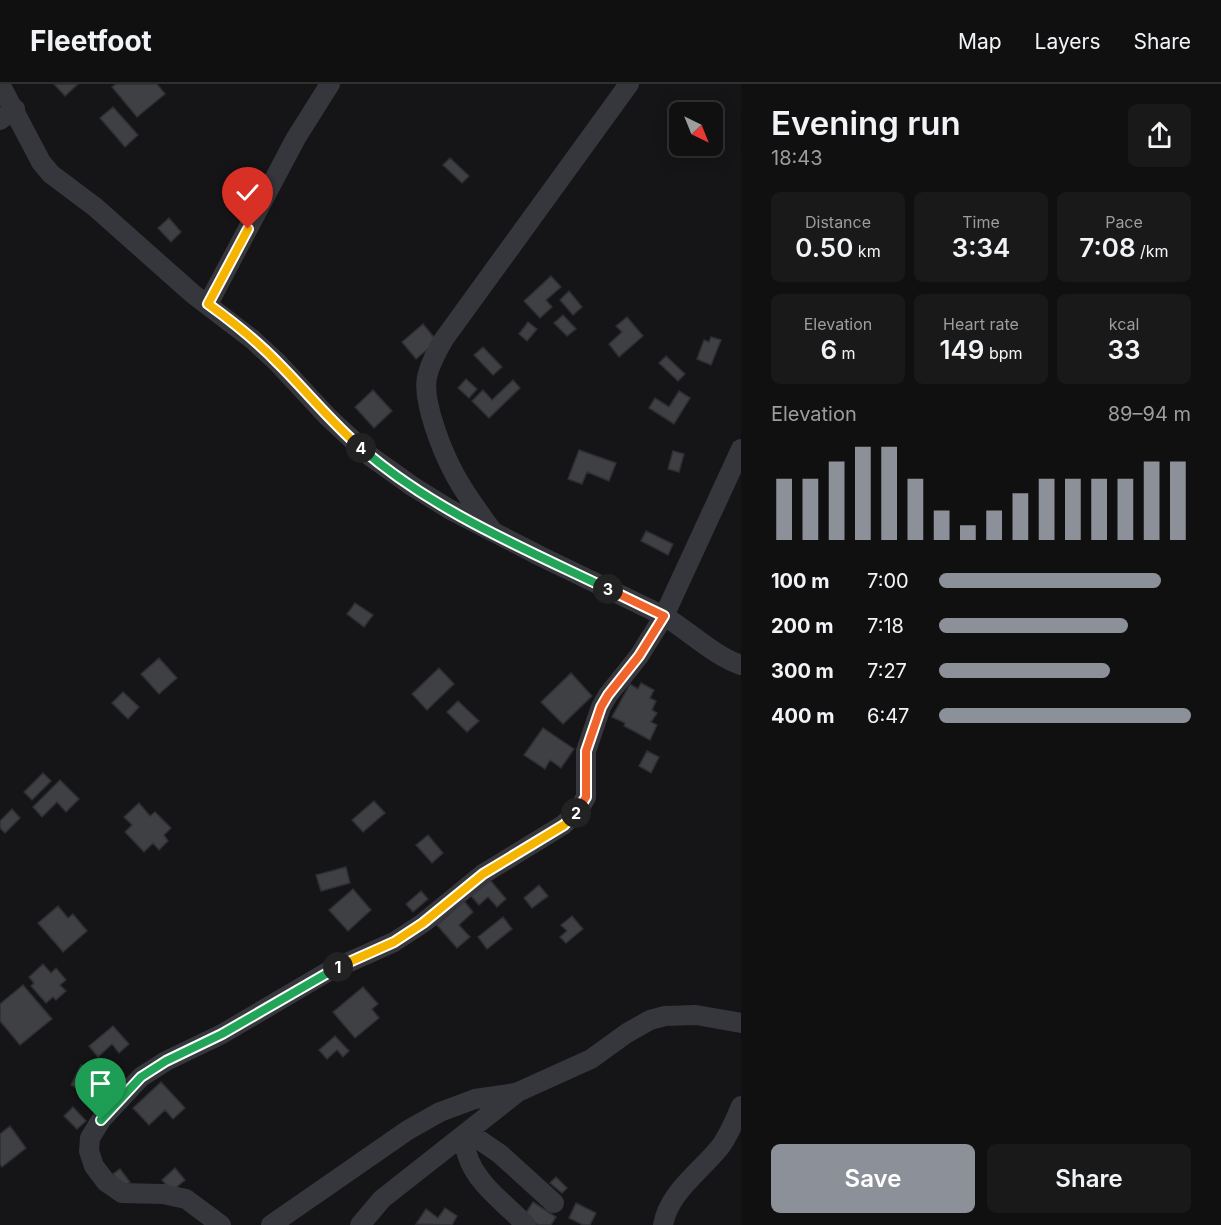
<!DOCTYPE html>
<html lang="en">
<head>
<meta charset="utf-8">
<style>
  :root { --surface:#101011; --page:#19191a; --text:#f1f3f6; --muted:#9c9d9f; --line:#303031; --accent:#8c9099 }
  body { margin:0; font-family:Inter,sans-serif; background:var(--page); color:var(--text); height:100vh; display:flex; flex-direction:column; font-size:22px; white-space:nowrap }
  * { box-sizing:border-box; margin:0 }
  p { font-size:20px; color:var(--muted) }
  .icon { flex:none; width:33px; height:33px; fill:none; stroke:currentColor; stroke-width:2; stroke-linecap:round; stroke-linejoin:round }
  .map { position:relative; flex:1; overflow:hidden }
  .details { display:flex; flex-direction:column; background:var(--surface); width:480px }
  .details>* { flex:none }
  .needle { width:39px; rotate:137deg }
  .controls { position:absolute; left:669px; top:18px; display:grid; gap:12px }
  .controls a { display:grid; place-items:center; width:54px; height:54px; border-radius:9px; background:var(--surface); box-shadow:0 3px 15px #0003,0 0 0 2px var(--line); font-size:30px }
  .pin { position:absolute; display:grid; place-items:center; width:51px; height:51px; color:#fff; margin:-62px -26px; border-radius:50% 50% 50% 0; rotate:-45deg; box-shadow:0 0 6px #0007 }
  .pin .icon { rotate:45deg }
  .km { position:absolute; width:30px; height:30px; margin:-15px; border-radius:50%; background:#222; color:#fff; font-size:16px; line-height:30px; text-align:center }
  .round { display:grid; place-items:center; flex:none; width:63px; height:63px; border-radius:9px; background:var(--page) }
  .summary { display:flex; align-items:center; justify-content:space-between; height:102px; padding:0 30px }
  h1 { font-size:33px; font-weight:600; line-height:45px }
  .stats { display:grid; grid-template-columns:repeat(3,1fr); gap:9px; height:102px; padding:6px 30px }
  .stats div { display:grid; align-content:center; border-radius:9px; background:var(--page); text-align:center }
  .stats b { font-size:26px; font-weight:600 }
  .stats small { font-size:16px; font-weight:400 }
  .stats p { font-size:16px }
  .chart { height:168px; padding:12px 30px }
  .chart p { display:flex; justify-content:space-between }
  .chart svg { width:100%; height:108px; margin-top:6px; stroke:var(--accent); stroke-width:6 }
  .cta { display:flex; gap:12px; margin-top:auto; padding:12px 30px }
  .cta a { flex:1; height:69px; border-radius:9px; background:var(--accent); color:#fff; font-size:24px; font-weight:600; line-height:69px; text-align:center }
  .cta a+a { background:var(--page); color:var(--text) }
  ul { padding:0 30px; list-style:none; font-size:20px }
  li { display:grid; grid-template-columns:96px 72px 1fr; align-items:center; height:45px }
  li i { height:15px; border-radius:8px; background:var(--accent) }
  header { display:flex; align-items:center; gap:36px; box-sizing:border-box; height:84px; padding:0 30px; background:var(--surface); border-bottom:2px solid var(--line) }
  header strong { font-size:28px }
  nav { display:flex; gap:33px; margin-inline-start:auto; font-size:21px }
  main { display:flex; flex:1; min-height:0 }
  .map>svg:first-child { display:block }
  .building { fill:#3f4044; stroke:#2f2f33; stroke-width:1.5 }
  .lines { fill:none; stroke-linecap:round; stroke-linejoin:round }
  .minor { stroke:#36373c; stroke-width:20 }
  .split-1-casing { stroke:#fff; stroke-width:12 }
  .split-2-casing { stroke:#fff; stroke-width:12 }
  .split-3-casing { stroke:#fff; stroke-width:12 }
  .split-4-casing { stroke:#fff; stroke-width:12 }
  .split-5-casing { stroke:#fff; stroke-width:12 }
  .split-1 { stroke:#22a559; stroke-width:8 }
  .split-2 { stroke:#f5b400; stroke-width:8 }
  .split-3 { stroke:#f0652b; stroke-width:8 }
  .split-4 { stroke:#22a559; stroke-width:8 }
  .split-5 { stroke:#f5b400; stroke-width:8 }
</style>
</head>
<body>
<header>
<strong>Fleetfoot</strong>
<nav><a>Map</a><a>Layers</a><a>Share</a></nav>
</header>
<main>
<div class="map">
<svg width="741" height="1141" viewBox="0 0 741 1141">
  <rect width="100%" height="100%" fill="#151517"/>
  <path class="building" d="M 54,0 L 78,0 L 65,12 Z
    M 116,0 L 157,0 L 165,10 L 137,33 L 112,3 Z
    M 113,23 L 138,51 L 125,63 L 100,34 Z
    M 450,74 L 469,92 L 462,99 L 443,81 Z
    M 254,85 L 265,97 L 257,104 L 246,91 Z
    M 169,134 L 181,148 L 171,158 L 158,144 Z
    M 551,192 L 561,203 L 546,216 L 552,223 L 540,234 L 524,217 Z
    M 569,207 L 582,223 L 573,231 L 560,216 Z
    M 563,231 L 576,245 L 567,252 L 554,239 Z
    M 627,233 L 643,252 L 619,273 L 609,260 L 622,248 L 616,242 Z
    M 528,238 L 537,245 L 527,257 L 519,250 Z
    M 423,240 L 437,257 L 416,275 L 402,258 Z
    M 711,253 L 721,256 L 711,281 L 697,275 L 704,256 L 709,258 Z
    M 483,263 L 502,283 L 493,291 L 474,271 Z
    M 666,272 L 685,290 L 678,297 L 659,279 Z
    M 466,295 L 477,305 L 469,314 L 458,304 Z
    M 513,296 L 520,304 L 489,334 L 472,317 L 483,306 L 492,316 Z
    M 373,306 L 392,327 L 374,344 L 355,323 Z
    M 679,307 L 690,314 L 674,340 L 649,324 L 655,314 L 669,323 Z
    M 579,366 L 616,379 L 609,397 L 587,388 L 582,400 L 568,395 Z
    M 673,367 L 684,370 L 679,388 L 668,385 Z
    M 646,447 L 673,460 L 668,471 L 641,457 Z
    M 355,519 L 373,531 L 364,543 L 347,530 Z
    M 159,574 L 177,594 L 159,610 L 141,590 Z
    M 439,584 L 454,600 L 427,626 L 412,610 Z
    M 571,589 L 592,612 L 563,640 L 541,618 Z
    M 641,599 L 654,606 L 650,614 L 656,617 L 652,626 L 657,629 L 651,638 L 657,641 L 650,656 L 624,642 L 625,639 L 612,633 L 630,600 L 638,605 Z
    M 123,608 L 139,623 L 128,635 L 112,619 Z
    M 458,617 L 479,637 L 467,648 L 447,628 Z
    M 543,644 L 574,665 L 561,684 L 550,676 L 545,685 L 524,671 Z
    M 647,667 L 659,673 L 651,689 L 639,682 Z
    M 43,689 L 51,697 L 32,716 L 24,708 Z
    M 60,696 L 79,715 L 66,728 L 57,718 L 42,733 L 33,723 Z
    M 374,717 L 385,729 L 363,748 L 352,736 Z
    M 139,719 L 150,732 L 155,728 L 171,744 L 164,751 L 168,757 L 159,766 L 153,759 L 144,768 L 125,748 L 132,741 L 124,733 Z
    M 12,725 L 20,734 L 5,749 L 0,744 L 0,737 Z
    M 428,751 L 443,769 L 432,779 L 416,761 Z
    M 346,783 L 350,799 L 321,807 L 316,791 Z
    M 490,796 L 506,815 L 497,823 L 488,813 L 479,821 L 471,812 Z
    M 539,801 L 548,812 L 532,824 L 524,814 Z
    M 353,805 L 371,826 L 348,847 L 329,826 Z
    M 421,807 L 428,815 L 413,828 L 406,820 Z
    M 464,817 L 473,828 L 459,841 L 470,853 L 457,864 L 437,841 Z
    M 58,822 L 68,834 L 73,830 L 87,847 L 63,868 L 38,839 Z
    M 572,832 L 583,845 L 566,859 L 560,853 L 567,847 L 561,841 Z
    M 503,833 L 512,845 L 487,865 L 478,853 Z
    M 43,880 L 51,889 L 56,884 L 66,896 L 60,901 L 66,907 L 56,916 L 53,913 L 46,919 L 31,902 L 34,899 L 29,893 Z
    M 23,901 L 52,935 L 20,961 L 0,937 L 0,920 Z
    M 363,903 L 378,920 L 372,925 L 379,934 L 355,954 L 333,928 Z
    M 113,942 L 129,960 L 119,969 L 112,960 L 98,973 L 89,962 Z
    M 335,952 L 349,967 L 343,973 L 337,966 L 327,975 L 319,966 Z
    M 81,981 L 99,991 L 88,1010 L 71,1001 Z
    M 161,998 L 185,1024 L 173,1035 L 165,1026 L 149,1041 L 133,1024 Z
    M 73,1023 L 86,1037 L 77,1045 L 64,1032 Z
    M 10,1042 L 26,1064 L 2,1083 L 0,1080 L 0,1050 Z
    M 175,1084 L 185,1096 L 172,1107 L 162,1096 Z
    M 120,1085 L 130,1098 L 123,1103 L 113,1090 Z
    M 556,1093 L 567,1104 L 562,1109 L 550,1099 Z
    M 533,1118 L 556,1133 L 551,1141 L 538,1141 L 524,1132 Z
    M 576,1119 L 596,1129 L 590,1141 L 583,1141 L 569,1134 Z
    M 445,1124 L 457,1132 L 452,1141 L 416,1140 L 426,1125 L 438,1134 Z"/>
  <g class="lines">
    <path class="minor" d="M 0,0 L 41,78 L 51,90 L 95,123 L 193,210 L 252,255 L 277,278 L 328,333 L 370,372 L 412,402 L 449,425 L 540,472 L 664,532 C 689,547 714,572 741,581
      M 0,36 L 15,25
      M 208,220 L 296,54 L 330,0
      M 491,445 C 479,428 465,410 455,391 C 443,369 422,318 427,293 C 430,279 437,267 444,255 L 629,0
      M 468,1048 L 500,1070 L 554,1119
      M 464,1051 C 465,1057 465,1064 467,1070 C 475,1099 506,1120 526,1141
      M 221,1141 L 186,1115 L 163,1110 L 122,1109 L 106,1098 L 94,1082 L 89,1067 L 90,1054 L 101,1036 L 141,993 L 166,977 L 222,950 L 329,887 L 394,858 L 423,839 L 483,790 L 563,741 L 578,727 L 586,713 L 586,667 L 601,623 L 608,611 L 639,572 L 664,532 L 741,365
      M 271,1141 L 408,1046 L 440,1028 L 475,1015 L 515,1009
      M 360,1141 L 382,1115 L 518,1008 L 591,975 L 627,949 L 650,936 L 665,932 L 696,931 L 741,939
      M 663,1141 C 669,1108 700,1088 720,1063 C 729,1051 735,1036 741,1022"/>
  </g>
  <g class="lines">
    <defs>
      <path id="split-1" d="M 101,1036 L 141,993 L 166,977 L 222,950 L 338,883"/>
      <path id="split-2" d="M 338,883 L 394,858 L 423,839 L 483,790 L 564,741 L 576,729"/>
      <path id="split-3" d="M 576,729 L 586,713 L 586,667 L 601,623 L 608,611 L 639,572 L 664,532 L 608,505"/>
      <path id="split-4" d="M 361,364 C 432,426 523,464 608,505"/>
      <path id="split-5" d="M 248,145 L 208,220 C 233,238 258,258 279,280 C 307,308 331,338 361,364"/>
    </defs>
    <use href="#split-1" class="split-1-casing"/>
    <use href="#split-2" class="split-2-casing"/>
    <use href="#split-3" class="split-3-casing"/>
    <use href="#split-4" class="split-4-casing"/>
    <use href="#split-5" class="split-5-casing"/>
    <use href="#split-1" class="split-1"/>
    <use href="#split-2" class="split-2"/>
    <use href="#split-3" class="split-3"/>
    <use href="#split-4" class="split-4"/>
    <use href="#split-5" class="split-5"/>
  </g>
</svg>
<div class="controls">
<a><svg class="needle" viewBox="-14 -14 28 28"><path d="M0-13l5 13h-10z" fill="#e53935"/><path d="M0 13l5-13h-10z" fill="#9c9d9f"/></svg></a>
</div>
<div class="pin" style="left:101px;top:1036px;background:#1e9e55"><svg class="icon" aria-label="arrive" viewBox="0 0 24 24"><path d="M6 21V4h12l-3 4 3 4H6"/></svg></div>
<div class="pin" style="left:248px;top:145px;background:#d93025"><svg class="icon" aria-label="check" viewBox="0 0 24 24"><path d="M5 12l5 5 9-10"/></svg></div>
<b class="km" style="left:338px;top:883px">1</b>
<b class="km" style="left:576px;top:729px">2</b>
<b class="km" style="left:608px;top:505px">3</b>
<b class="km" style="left:361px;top:364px">4</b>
</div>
<section class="details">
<div class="summary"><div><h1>Evening run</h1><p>18:43</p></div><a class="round"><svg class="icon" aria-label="share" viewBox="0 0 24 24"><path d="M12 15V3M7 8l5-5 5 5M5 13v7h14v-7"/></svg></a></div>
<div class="stats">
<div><p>Distance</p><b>0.50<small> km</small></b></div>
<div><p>Time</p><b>3:34</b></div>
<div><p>Pace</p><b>7:08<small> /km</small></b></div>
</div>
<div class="stats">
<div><p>Elevation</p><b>6<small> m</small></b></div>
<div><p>Heart rate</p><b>149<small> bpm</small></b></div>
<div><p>kcal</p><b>33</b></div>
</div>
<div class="chart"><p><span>Elevation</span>89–94 m</p>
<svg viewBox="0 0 160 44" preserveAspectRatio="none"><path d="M5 44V19M15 44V19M25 44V12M35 44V6M45 44V6M55 44V19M65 44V32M75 44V38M85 44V32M95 44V25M105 44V19M115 44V19M125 44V19M135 44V19M145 44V12M155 44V12"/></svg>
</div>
<ul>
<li><b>100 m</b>7:00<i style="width:88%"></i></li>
<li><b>200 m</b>7:18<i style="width:75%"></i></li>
<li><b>300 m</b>7:27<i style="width:68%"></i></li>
<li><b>400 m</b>6:47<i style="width:100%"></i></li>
</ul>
<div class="cta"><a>Save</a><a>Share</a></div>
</section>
</main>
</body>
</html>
